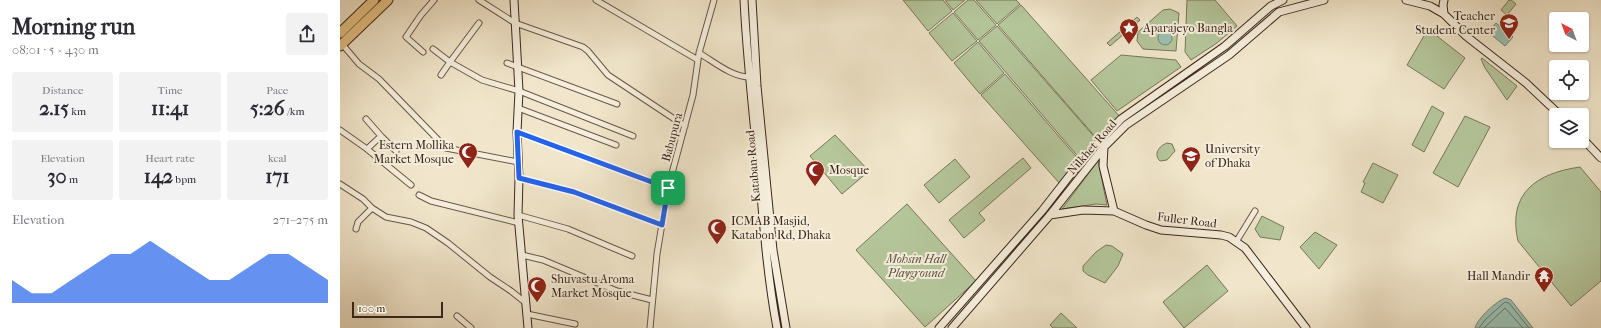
<!DOCTYPE html>
<html lang="en">
<head>
<meta charset="utf-8">
<style>
  :root { --surface:#fff; --page:#f2f2f3; --text:#2b2b33; --muted:#7c7c81; --accent:#2563eb }
  body { margin:0; font-family:"IM FELL French Canon",serif; background:var(--page); color:var(--text); height:100vh; display:flex; flex-direction:column; font-size:15px; white-space:nowrap }
  * { box-sizing:border-box; margin:0 }
  p { font-size:13px; color:var(--muted) }
  .icon { flex:none; width:22px; height:22px; fill:none; stroke:currentColor; stroke-width:2; stroke-linecap:round; stroke-linejoin:round }
  .map { position:relative; flex:1; overflow:hidden }
  .panel { display:flex; flex-direction:column; background:var(--surface); width:340px }
  .panel>* { flex:none }
  .needle { width:26px; rotate:319deg }
  .buttons { position:absolute; left:1209px; top:12px; display:grid; gap:8px }
  .buttons a { display:grid; place-items:center; width:40px; height:40px; border-radius:4px; background:var(--surface); box-shadow:0 1px 3px #0004; font-size:20px }
  .scale { position:absolute; left:12px; bottom:10px; width:91px; box-sizing:border-box; padding-left:4px; border:2px solid #3c271d; border-top:0; font-size:11px; line-height:14px; white-space:nowrap; color:#3c271d; -webkit-text-stroke:3px #f6efdd; paint-order:stroke }
  .pin { position:absolute; display:grid; place-items:center; width:34px; height:34px; color:#fff; margin:-17px; border-radius:8px; box-shadow:0 2px 6px #0006 }
  .round { display:grid; place-items:center; flex:none; width:42px; height:42px; border-radius:4px; background:var(--page) }
  .summary { display:flex; align-items:center; justify-content:space-between; height:68px; padding:0 12px }
  h1 { font-size:22px; font-weight:700; line-height:30px }
  .figures { display:grid; grid-template-columns:repeat(3,1fr); gap:6px; height:68px; padding:4px 12px }
  .figures div { display:grid; align-content:center; border-radius:4px; background:var(--page); text-align:center }
  .figures b { font-size:20px; font-weight:700 }
  .figures small { font-size:11px; font-weight:400 }
  .figures p { font-size:11px }
  .chart { height:112px; padding:8px 12px }
  .chart p { display:flex; justify-content:space-between }
  .chart svg { width:100%; height:72px; margin-top:4px; fill:var(--accent); opacity:.7 }
  main { display:flex; flex:1; min-height:0 }
  .map>svg:first-child { display:block }
  .green { fill:#b5c69b; stroke:#78765c }
  .water { fill:#9bc0b2; stroke:#758376 }
  .lines { fill:none; stroke-linecap:round; stroke-linejoin:round }
  .shore { stroke:#6c7468; stroke-width:1 }
  .street-casing { stroke:#695748; stroke-width:7 }
  .secondary-casing { stroke:#3c271d; stroke-width:9 }
  .highway-casing { stroke:#3c271d; stroke-width:11 }
  .street { stroke:#f6efdd; stroke-width:5 }
  .secondary { stroke:#f6efdd; stroke-width:7 }
  .highway { stroke:#e8c386; stroke-width:9 }
  .route-casing { stroke:#fff; stroke-width:8 }
  .route { stroke:#2563eb; stroke-width:5 }
  .labels { text-anchor:middle; dominant-baseline:central; stroke-width:4; stroke-linejoin:round; paint-order:stroke }
  .poi-label { font-size:12px; fill:#3c271d; stroke:#f6efdd; text-anchor:start }
  .street-label { font-size:12px; fill:#3c271d; stroke:#f6efdd }
  .park-label { font-size:12px; font-style:italic; fill:#5a4f3c; stroke:#f6efdd }
</style>
</head>
<body>
<main>
<section class="panel">
<div class="summary"><div><h1>Morning run</h1><p>08:01 · 5 × 430 m</p></div><a class="round"><svg class="icon" aria-label="share" viewBox="0 0 24 24"><path d="M12 15V3M7 8l5-5 5 5M5 13v7h14v-7"/></svg></a></div>
<div class="figures">
<div><p>Distance</p><b>2.15<small> km</small></b></div>
<div><p>Time</p><b>11:41</b></div>
<div><p>Pace</p><b>5:26<small> /km</small></b></div>
</div>
<div class="figures">
<div><p>Elevation</p><b>30<small> m</small></b></div>
<div><p>Heart rate</p><b>142<small> bpm</small></b></div>
<div><p>kcal</p><b>171</b></div>
</div>
<div class="chart"><p><span>Elevation</span>271–275 m</p>
<svg viewBox="0 0 160 44" preserveAspectRatio="none"><path d="M0 44V30L10 38L20 38L30 30L40 22L50 14L60 14L70 6L80 14L90 22L100 30L110 30L120 22L130 14L140 14L150 22L160 30V44z"/></svg>
</div>
</section>
<div class="map">
<svg width="1261" height="328" viewBox="0 0 1261 328">
  <rect width="100%" height="100%" fill="#f1e6cb"/>
  <filter id="stains"><feTurbulence type="fractalNoise" baseFrequency=".005" numOctaves="4"/><feColorMatrix values="0 0 0 0 .2 0 0 0 0 .09 0 0 0 0 .02 0 0 0 .5 -.17"/></filter>
  <radialGradient id="worn" r=".72"><stop offset=".6" stop-color="#630" stop-opacity="0"/><stop offset="1" stop-color="#630" stop-opacity=".3"/></radialGradient>
  <path class="green" d="M 563,0 L 603,0 L 612,11 L 588,31 Z
    M 605,0 L 625,0 L 613,10 Z
    M 628,0 L 634,0 L 656,25 L 638,40 L 614,12 Z
    M 636,0 L 676,0 L 680,4 L 657,24 Z
    M 847,0 L 875,0 L 897,26 L 877,43 L 851,60 L 845,52 Z
    M 1169,0 L 1171,0 L 1176,4 L 1167,15 L 1161,10 Z
    M 681,5 L 781,118 L 758,140 L 658,25 Z
    M 830,9 L 839,13 L 836,51 L 803,49 L 797,41 L 798,32 L 823,10 Z
    M 613,13 L 637,41 L 612,61 L 589,33 Z
    M 797,17 L 800,20 L 770,46 L 767,43 Z
    M 657,26 L 758,141 L 741,160 L 639,41 Z
    M 1088,29 L 1125,58 L 1104,89 L 1067,65 Z
    M 638,42 L 664,73 L 640,94 L 614,63 Z
    M 781,55 L 836,60 L 841,67 L 777,111 L 751,80 Z
    M 1142,58 L 1177,86 L 1167,100 L 1145,68 L 1141,59 Z
    M 665,74 L 740,161 L 721,185 L 641,95 Z
    M 1092,106 L 1104,113 L 1084,152 L 1072,145 Z
    M 1125,116 L 1150,127 L 1118,187 L 1093,173 Z
    M 495,135 L 529,171 L 502,194 L 470,156 Z
    M 827,143 L 832,144 L 835,151 L 827,160 L 820,161 C 813,154 819,146 827,143 Z
    M 683,158 L 691,168 L 639,213 L 645,220 L 624,238 L 609,220 Z
    M 615,159 L 630,177 L 599,203 L 584,185 Z
    M 758,161 L 767,205 L 756,204 L 722,209 Z
    M 1033,163 L 1058,175 L 1043,203 L 1021,192 L 1025,183 L 1023,182 Z
    M 1240,167 L 1261,192 L 1261,281 L 1231,306 L 1178,241 C 1167,193 1197,173 1240,167 Z
    M 567,204 L 636,281 L 585,327 L 516,250 Z
    M 922,216 L 944,227 L 940,240 L 920,237 L 915,229 Z
    M 975,232 L 997,245 L 979,269 L 960,247 Z
    M 766,245 L 772,246 L 783,254 L 778,266 L 765,283 L 748,275 L 743,271 L 743,266 L 756,252 Z
    M 867,265 L 888,291 L 844,328 L 823,302 Z
    M 721,313 L 737,328 L 713,328 L 710,325 Z"/>
  <path class="water" d="M 1156,23 L 1173,37 L 1165,46 L 1148,32 Z
    M818 38a7 7 0 1 1 14 0a7 7 0 1 1-14 0Z
    M 1166,298 L 1171,300 L 1193,328 L 1135,328 C 1137,319 1157,300 1166,298 Z"/>
  <g class="lines">
    <path class="shore" d="M 1139,328 L 1146,319 L 1165,302 L 1169,303 L 1189,328
      M 1144,328 L 1165,308 L 1183,328"/>
    <defs>
      <path id="street" d="M 139,0 L 175,23 L 243,47 L 248,51 L 268,75 L 345,126
        M 256,0 L 358,60
        M 139,23 L 110,62 L 142,80 L 179,91 L 293,136
        M 2,44 L 19,64 L 39,79 L 106,148 L 178,162
        M 93,49 L 110,62 L 101,75
        M 83,52 L 66,37 L 81,15 L 94,0
        M 359,53 C 376,63 393,78 412,77
        M 167,63 L 277,104
        M 178,108 L 276,145
        M 26,119 L 41,136 L 27,149
        M 0,130 L 27,149 L 71,185
        M 177,132 L 328,188
        M 41,136 L 56,151
        M 179,178 L 234,192 L 322,225
        M 0,184 L 23,199 L 32,208 L 18,222 L 16,229
        M 79,195 L 91,201 L 179,223
        M 32,208 L 46,217 L 71,222 L 86,228 L 108,243 L 150,277 L 171,291 L 186,303
        M 178,215 L 228,229 L 292,256
        M 896,242 L 915,211
        M 182,255 L 203,260 L 277,291 L 312,300
        M 187,314 L 235,324
        M 117,316 L 131,328
        M 310,328 L 317,254 L 328,188 L 353,95 L 359,53 L 374,0"/>
      <path id="secondary" d="M 174,0 L 179,91 L 177,132 L 179,178 L 178,215 L 188,328
        M 404,0 C 407,61 414,122 420,183 C 424,231 428,280 437,328
        M 412,0 L 417,86 L 433,250 L 446,328
        M 1066,0 L 1090,6 L 1104,14 L 1126,36 L 1186,83 L 1220,115
        M 1104,0 L 1103,5 L 1104,14
        M 1242,138 L 1261,158
        M 764,146 L 763,166 L 774,211
        M 710,215 L 743,210 L 774,211 L 806,225 L 821,230 L 881,235 L 889,237 L 905,248 L 966,328
        M 599,328 L 702,211 L 741,161 L 781,119 L 885,46 L 931,6 L 943,0
        M 612,328 L 710,215 L 764,147 L 786,125 L 889,55 L 939,12 L 984,0"/>
      <path id="highway" d="M 0,33 L 34,0
        M 0,46 L 48,0"/>
    </defs>
    <use href="#street" class="street-casing"/>
    <use href="#secondary" class="secondary-casing"/>
    <use href="#highway" class="highway-casing"/>
    <use href="#street" class="street"/>
    <use href="#secondary" class="secondary"/>
    <use href="#highway" class="highway"/>
  </g>
  <g class="lines">
    <defs>
      <path id="route" d="M 177,132 L 328,188 L 322,225 L 234,192 L 179,178 Z"/>
    </defs>
    <use href="#route" class="route-casing"/>
    <use href="#route" class="route"/>
  </g>
  <defs>
    <symbol id="university-pin" viewBox="-11 -11 22 30"><path d="M0 17L-7.5 6A9.5 9.5 0 1 1 7.5 6Z" fill="#8f2418" stroke="#f6efdd"/><path d="M0-5L7-2L0 1L-7-2ZM-4 1L0 2.5L4 1V4Q0 6-4 4Z" fill="#fff"/></symbol>
    <symbol id="sight-pin" viewBox="-11 -11 22 30"><path d="M0 17L-7.5 6A9.5 9.5 0 1 1 7.5 6Z" fill="#8f2418" stroke="#f6efdd"/><path d="M0-6L1.8-2.2L6-1.7L2.9 1.2L3.7 5.4L0 3.3L-3.7 5.4L-2.9 1.2L-6-1.7L-1.8-2.2Z" fill="#fff"/></symbol>
    <symbol id="mosque-pin" viewBox="-11 -11 22 30"><path d="M0 17L-7.5 6A9.5 9.5 0 1 1 7.5 6Z" fill="#8f2418" stroke="#f6efdd"/><path d="M3.5-4.9A6 6 0 1 0 3.5 4.9A5 5 0 1 1 3.5-4.9Z" fill="#fff"/></symbol>
    <symbol id="temple-pin" viewBox="-11 -11 22 30"><path d="M0 17L-7.5 6A9.5 9.5 0 1 1 7.5 6Z" fill="#8f2418" stroke="#f6efdd"/><path d="M0-6L5-2H3V0L6.5 2.5H4V6H1.5V3h-3V6H-4V2.5H-6.5L-3 0V-2H-5Z" fill="#fff"/></symbol>
  </defs>
  <g fill-rule="evenodd">
    <use href="#university-pin" x="1158" y="12" width="22" height="30"/>
    <use href="#sight-pin" x="778" y="17" width="22" height="30"/>
    <use href="#mosque-pin" x="117" y="141" width="22" height="30"/>
    <use href="#university-pin" x="840" y="145" width="22" height="30"/>
    <use href="#mosque-pin" x="464" y="159" width="22" height="30"/>
    <use href="#mosque-pin" x="366" y="217" width="22" height="30"/>
    <use href="#temple-pin" x="1193" y="265" width="22" height="30"/>
    <use href="#mosque-pin" x="186" y="275" width="22" height="30"/>
  </g>
  <g class="labels">
    <g class="poi-label">
      <text x="1155" y="16" text-anchor="end">Teacher<tspan x="1155" dy="14">Student Center</tspan></text>
      <text x="803" y="28">Aparajeyo Bangla</text>
      <text x="114" y="145" text-anchor="end">Estern Mollika<tspan x="114" dy="14">Market Mosque</tspan></text>
      <text x="865" y="149">University<tspan x="865" dy="14">of Dhaka</tspan></text>
      <text x="489" y="170">Mosque</text>
      <text x="391" y="221">ICMAB Masjid,<tspan x="391" dy="14">Katabon Rd, Dhaka</tspan></text>
      <text x="1190" y="276" text-anchor="end">Hall Mandir</text>
      <text x="211" y="279">Shuvastu Aroma<tspan x="211" dy="14">Market Mosque</tspan></text>
    </g>
    <g class="street-label">
      <text transform="translate(332 137) rotate(-75)">Babupura</text>
      <text transform="translate(752 147) rotate(-49)">Nilkhet Road</text>
      <text transform="translate(413 166) rotate(-95)">Kataban Road</text>
      <text transform="translate(847 220) rotate(7)">Fuller Road</text>
    </g>
    <g class="park-label">
      <text x="576" y="259">Mohsin Hall<tspan x="576" dy="14">Playground</tspan></text>
    </g>
  </g>
  <rect width="100%" height="100%" filter="url(#stains)"/>
  <rect width="100%" height="100%" fill="url(#worn)"/>
</svg>
<div class="buttons">
<a><svg class="needle" viewBox="-14 -14 28 28"><path d="M0-13l5 13h-10z" fill="#e53935"/><path d="M0 13l5-13h-10z" fill="#7c7c81"/></svg></a>
<a><svg class="icon" aria-label="locate" viewBox="0 0 24 24"><circle cx="12" cy="12" r="6"/><path d="M12 2v4M12 18v4M2 12h4M18 12h4"/></svg></a>
<a><svg class="icon" aria-label="layers" viewBox="0 0 24 24"><path d="M12 4l9 5-9 5-9-5zM3 14l9 5 9-5"/></svg></a>
</div>
<div class="scale">100 m</div>
<div class="pin" style="left:328px;top:188px;background:#1e9e55"><svg class="icon" aria-label="arrive" viewBox="0 0 24 24"><path d="M6 21V4h12l-3 4 3 4H6"/></svg></div>
</div>
</main>
</body>
</html>
